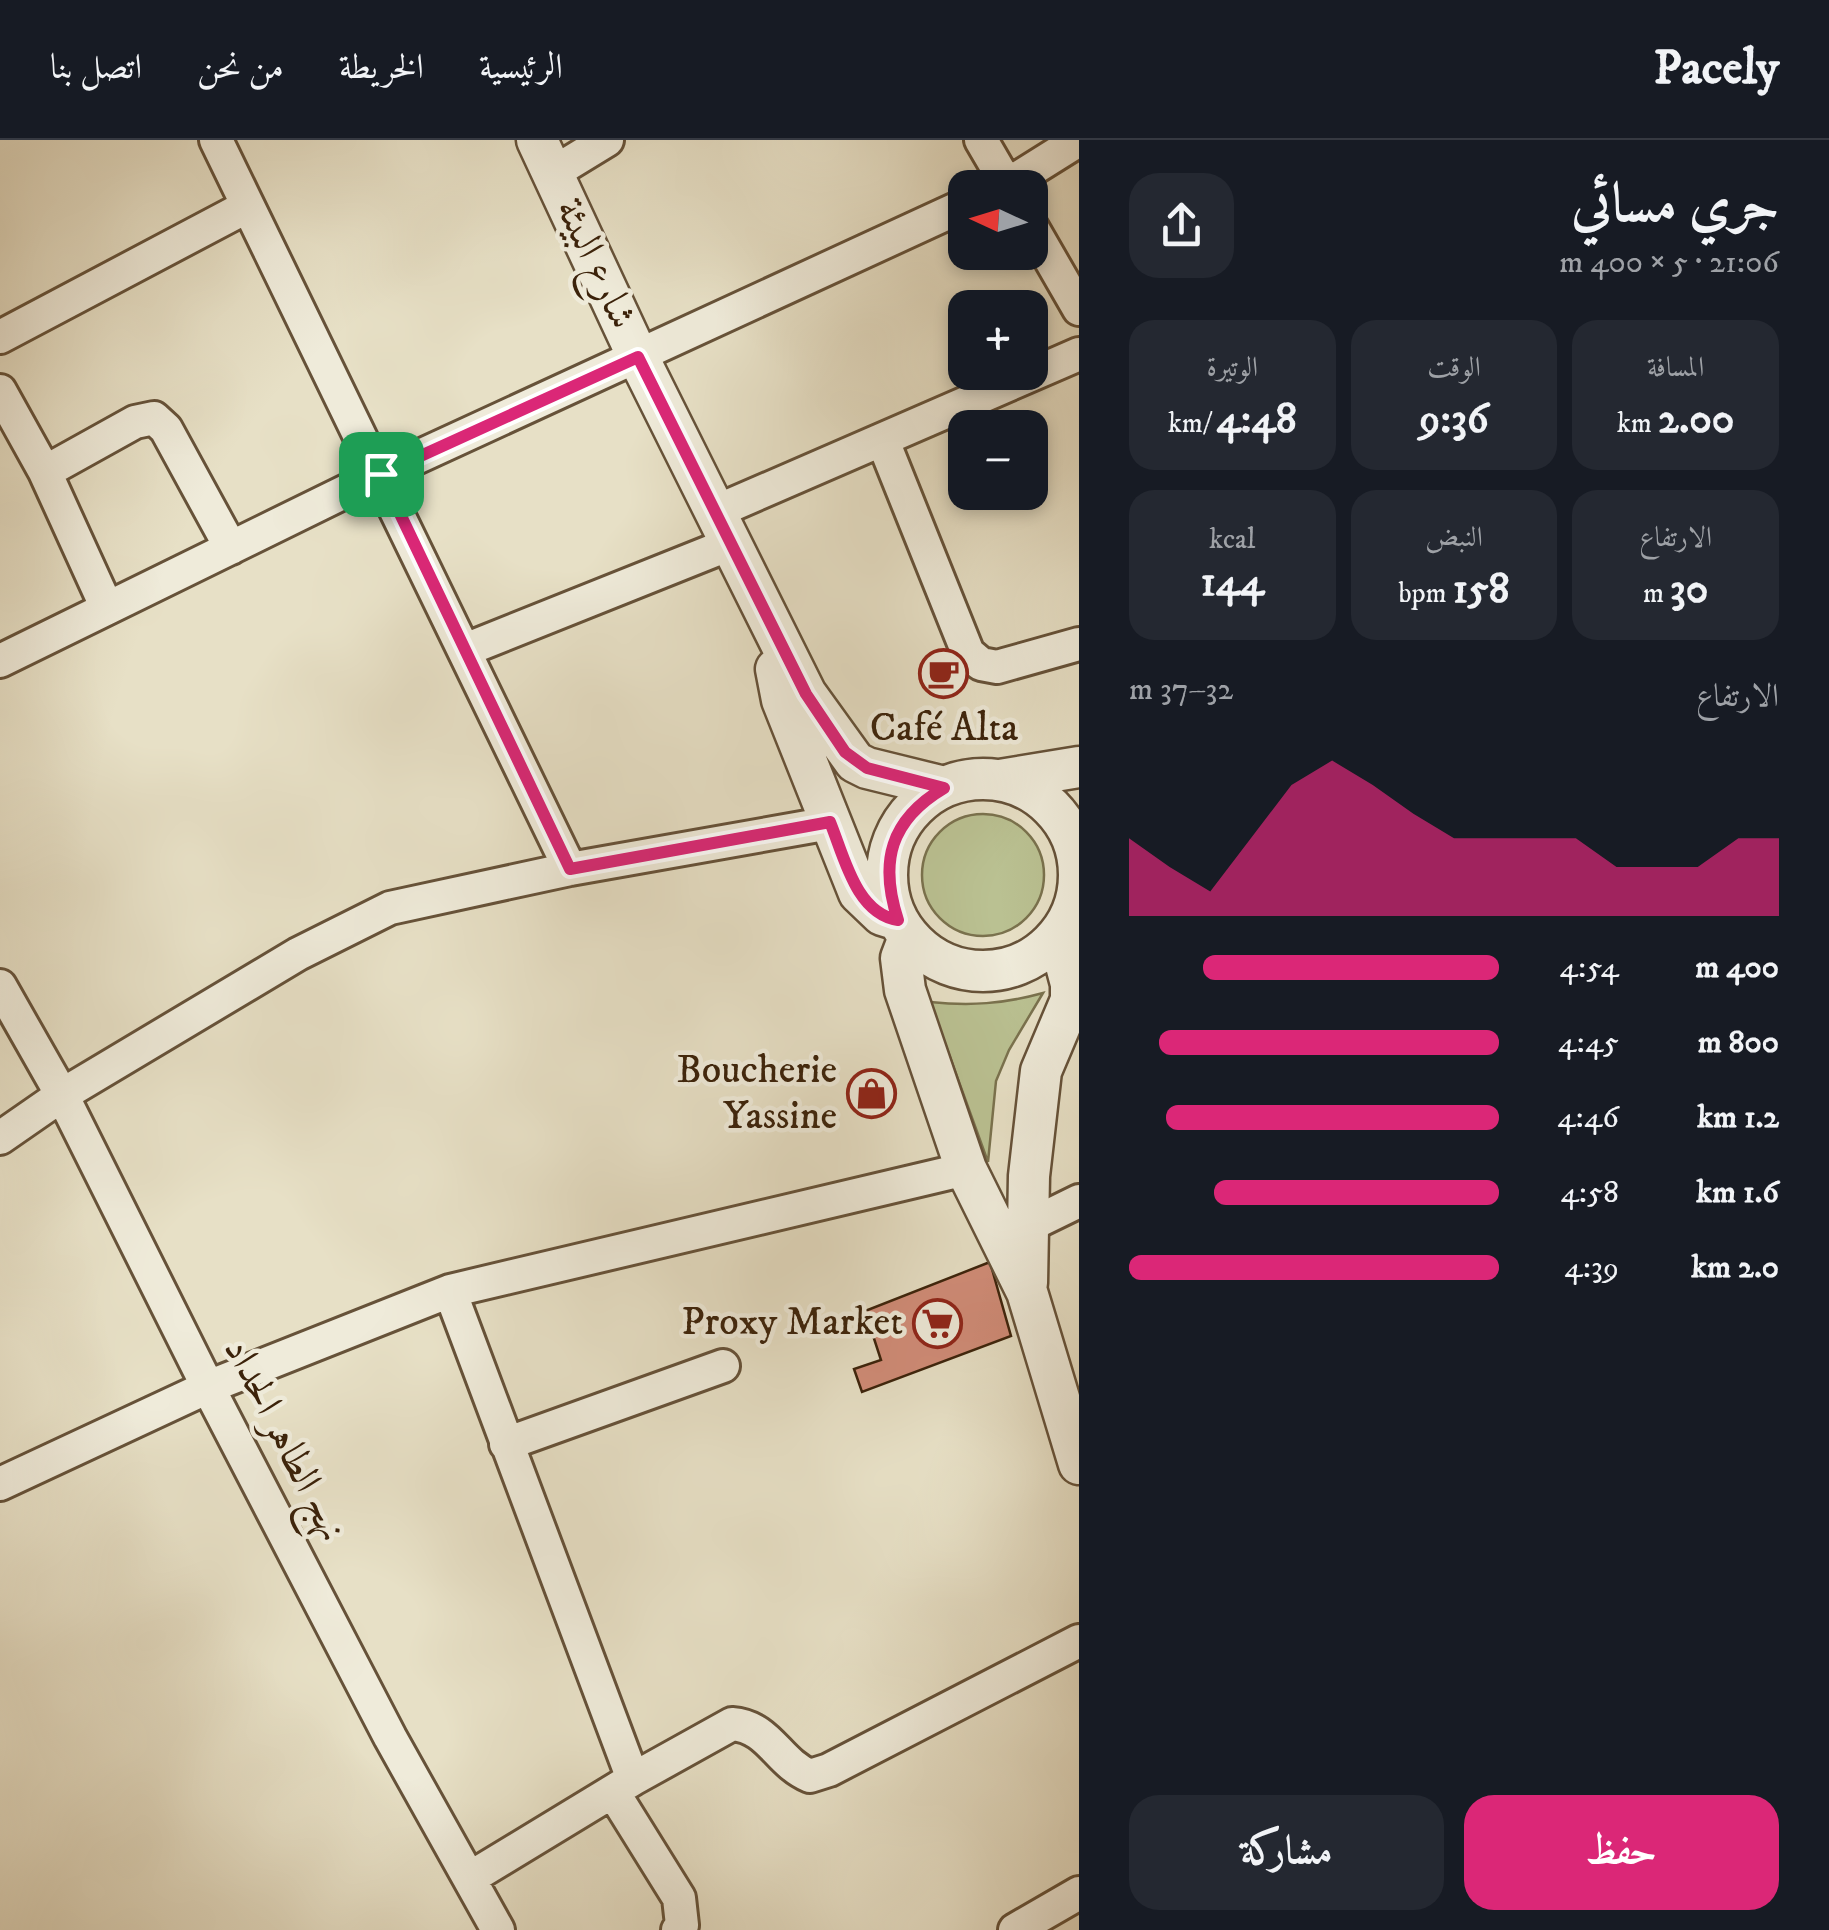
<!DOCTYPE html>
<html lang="ar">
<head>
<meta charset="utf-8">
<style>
  :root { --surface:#171b24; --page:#242831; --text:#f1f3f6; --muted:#9ea1a6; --line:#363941; --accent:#db2777 }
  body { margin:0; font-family:"IM FELL DW Pica",Amiri,serif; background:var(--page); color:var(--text); direction:rtl; height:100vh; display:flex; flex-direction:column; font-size:38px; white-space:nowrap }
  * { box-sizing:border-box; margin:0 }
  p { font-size:32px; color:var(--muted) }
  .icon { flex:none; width:55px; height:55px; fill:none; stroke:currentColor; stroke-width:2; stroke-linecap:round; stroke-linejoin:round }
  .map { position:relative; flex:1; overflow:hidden; direction:ltr }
  .details { display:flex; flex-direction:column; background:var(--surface); width:750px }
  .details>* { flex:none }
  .needle { width:65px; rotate:274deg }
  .buttons { position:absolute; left:948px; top:30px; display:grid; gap:20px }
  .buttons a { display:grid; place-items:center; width:100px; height:100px; border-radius:20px; background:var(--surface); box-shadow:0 5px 15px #0003; font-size:50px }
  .pin { position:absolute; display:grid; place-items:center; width:85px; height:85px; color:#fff; margin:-42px; border-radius:20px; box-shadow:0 5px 15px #0006 }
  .round { display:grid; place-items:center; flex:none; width:105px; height:105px; border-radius:30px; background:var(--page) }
  .headline { display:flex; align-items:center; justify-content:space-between; height:170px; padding:0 50px }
  h1 { font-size:55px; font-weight:700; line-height:75px }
  .metrics { display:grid; grid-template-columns:repeat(3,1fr); gap:15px; height:170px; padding:10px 50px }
  .metrics div { display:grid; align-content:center; border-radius:25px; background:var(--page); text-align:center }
  .metrics b { font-size:42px; font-weight:700 }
  .metrics small { font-size:28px; font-weight:400 }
  .metrics p { font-size:28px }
  .chart { height:280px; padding:20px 50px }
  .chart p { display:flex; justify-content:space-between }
  .chart svg { width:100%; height:180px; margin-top:10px; fill:var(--accent); opacity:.7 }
  .primary-button { display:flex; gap:20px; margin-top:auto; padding:20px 50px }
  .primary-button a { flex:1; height:115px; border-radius:30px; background:var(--accent); color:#fff; font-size:40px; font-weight:700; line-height:115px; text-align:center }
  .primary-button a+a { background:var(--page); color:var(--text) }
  ul { padding:0 50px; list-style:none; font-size:32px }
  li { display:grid; grid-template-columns:160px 120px 1fr; align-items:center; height:75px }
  li i { height:25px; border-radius:12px; background:var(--accent) }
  header { display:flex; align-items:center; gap:60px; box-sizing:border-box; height:140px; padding:0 50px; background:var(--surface); border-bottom:2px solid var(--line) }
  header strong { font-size:48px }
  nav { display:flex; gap:55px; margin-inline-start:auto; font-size:35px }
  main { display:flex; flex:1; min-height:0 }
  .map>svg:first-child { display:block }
  .green { fill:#bac192; stroke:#7a724e; stroke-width:2.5 }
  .building { fill:#d18c78; stroke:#3b220a; stroke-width:2.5 }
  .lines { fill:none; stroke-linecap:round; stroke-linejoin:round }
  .minor-casing { stroke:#665239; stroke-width:38 }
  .tertiary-casing { stroke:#665239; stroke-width:45 }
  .minor { stroke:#efebda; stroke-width:32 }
  .tertiary { stroke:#efebda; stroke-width:40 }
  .route-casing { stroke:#fff; stroke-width:20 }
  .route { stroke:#db2777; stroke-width:12 }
  .labels { text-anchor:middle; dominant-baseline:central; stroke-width:9; stroke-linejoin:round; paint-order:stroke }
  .street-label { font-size:40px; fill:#3b220a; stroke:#efebda }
  .poi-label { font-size:40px; fill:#3b220a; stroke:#efebda; text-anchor:end }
</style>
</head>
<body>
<header>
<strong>Pacely</strong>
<nav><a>الرئيسية</a><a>الخريطة</a><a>من نحن</a><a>اتصل بنا</a></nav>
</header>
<main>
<section class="details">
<div class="headline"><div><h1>جري مسائي</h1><p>21:06 · 5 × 400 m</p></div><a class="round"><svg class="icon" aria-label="share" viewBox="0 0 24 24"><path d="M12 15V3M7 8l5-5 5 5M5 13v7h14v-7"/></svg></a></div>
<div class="metrics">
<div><p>المسافة</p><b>2.00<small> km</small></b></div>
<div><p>الوقت</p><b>9:36</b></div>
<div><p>الوتيرة</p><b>4:48<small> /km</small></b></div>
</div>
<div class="metrics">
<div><p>الارتفاع</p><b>30<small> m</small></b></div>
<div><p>النبض</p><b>158<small> bpm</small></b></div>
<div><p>kcal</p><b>144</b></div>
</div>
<div class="chart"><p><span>الارتفاع</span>32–37 m</p>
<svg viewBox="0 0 160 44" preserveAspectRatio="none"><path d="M0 44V25L10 32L20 38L30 25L40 12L50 6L60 12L70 19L80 25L90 25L100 25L110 25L120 32L130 32L140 32L150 25L160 25V44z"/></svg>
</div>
<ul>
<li><b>400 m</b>4:54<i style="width:80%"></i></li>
<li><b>800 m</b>4:45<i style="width:92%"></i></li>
<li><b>1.2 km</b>4:46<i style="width:90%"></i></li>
<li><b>1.6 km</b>4:58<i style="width:77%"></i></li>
<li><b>2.0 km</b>4:39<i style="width:100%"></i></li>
</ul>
<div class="primary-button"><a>حفظ</a><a>مشاركة</a></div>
</section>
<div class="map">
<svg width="1079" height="1790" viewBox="0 0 1079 1790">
  <rect width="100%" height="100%" fill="#e7e0c6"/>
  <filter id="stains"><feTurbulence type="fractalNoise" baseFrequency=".002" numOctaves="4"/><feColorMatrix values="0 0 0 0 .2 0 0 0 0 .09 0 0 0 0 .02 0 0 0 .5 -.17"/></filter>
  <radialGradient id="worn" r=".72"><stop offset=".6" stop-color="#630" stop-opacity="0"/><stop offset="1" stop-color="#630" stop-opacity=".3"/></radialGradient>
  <path class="green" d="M922 735a61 61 0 1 1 122 0a61 61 0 1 1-122 0Z
    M 1043,853 L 1009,910 L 996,941 L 988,1022 L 930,862 C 970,866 1003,864 1043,853 Z"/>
  <path class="building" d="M 990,1122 L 1011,1196 L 862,1252 L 854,1229 L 881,1220 L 865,1171 Z"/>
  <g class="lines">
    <defs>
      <path id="minor" d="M 216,0 L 570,729
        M 981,0 L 1009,48
        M 553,33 L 607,0
        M 1002,48 L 1079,0
        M 1030,84 L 1079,169
        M 0,197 L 246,67
        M 0,251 L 45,332 L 135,282 L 154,278 L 166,289 L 231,408
        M 883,301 L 968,513 L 981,524 L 997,527 L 1079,504
        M 45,332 L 107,468
        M 715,372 L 1079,214
        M 465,510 L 730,404
        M 0,521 L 381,334 L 965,65
        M 0,846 L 62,955 L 208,1247 L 390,1597 L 498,1790
        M 0,998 L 62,955 L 298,814 L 390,768 L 570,729 L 830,683
        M 1026,1087 L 1079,1061
        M 450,1151 L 633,1639 L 470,1738
        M 506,1304 L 723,1226
        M 0,1344 L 208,1247 L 450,1151 L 966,1029
        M 633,1639 L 732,1584 C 770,1587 777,1622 810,1636 L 829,1630 L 1079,1501
        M 613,1652 L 679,1758 L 682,1785 L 678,1790
        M 1015,1790 L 1079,1753"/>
      <path id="tertiary" d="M 537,0 L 638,217 L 806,554 L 855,622 L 867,628 L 944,647
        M 776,529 L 782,560 L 859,753 L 882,775 L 898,780
        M887 735a96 96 0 1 1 192 0a96 96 0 1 1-192 0Z
        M 1000,640 L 1079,627
        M 909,797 L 901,818 L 905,850 L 966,1029 L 1027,1152 L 1079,1324
        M 1027,1143 L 1029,1036 L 1041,931 L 1071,860 L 1071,844 L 1058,795"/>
    </defs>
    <use href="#minor" class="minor-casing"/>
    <use href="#tertiary" class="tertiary-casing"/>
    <use href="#minor" class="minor"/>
    <use href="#tertiary" class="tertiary"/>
  </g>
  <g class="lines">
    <defs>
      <path id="route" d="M 638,217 L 806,554 L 845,612 L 867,628 L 944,648 C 890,680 879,722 898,780 C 856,774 844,716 830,682 L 570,729 L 381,334 Z"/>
    </defs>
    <use href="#route" class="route-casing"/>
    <use href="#route" class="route"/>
  </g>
  <defs>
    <symbol id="cafe-ring" viewBox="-11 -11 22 22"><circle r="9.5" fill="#efebda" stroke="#8f2418" stroke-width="1.5"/><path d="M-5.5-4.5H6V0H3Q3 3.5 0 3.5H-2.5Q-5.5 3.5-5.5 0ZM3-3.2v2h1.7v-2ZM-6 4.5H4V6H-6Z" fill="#8f2418"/></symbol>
    <symbol id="shop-ring" viewBox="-11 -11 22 22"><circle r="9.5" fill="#efebda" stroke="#8f2418" stroke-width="1.5"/><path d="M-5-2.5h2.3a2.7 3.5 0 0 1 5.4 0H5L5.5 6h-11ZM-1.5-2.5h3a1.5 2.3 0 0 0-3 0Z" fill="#8f2418"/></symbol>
    <symbol id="supermarket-ring" viewBox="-11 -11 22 22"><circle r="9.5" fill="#efebda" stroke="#8f2418" stroke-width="1.5"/><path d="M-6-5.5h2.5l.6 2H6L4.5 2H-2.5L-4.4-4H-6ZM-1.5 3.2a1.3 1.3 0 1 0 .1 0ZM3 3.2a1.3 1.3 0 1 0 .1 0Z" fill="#8f2418"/></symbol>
  </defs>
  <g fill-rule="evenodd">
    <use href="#cafe-ring" x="916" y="506" width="55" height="55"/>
    <use href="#shop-ring" x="844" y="926" width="55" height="55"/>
    <use href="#supermarket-ring" x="910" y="1156" width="55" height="55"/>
  </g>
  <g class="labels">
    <g class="street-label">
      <text transform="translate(595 124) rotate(65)">شارع البيئة</text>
      <text transform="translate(284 1300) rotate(63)">نهج الطاهر الحداد</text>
    </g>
    <g class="poi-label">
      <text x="944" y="589" text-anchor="middle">Café Alta</text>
      <text x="837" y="931">Boucherie<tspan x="837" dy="46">Yassine</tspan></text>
      <text x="903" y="1183">Proxy Market</text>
    </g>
  </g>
  <rect width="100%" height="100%" filter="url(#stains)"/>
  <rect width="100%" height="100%" fill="url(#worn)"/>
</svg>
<div class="buttons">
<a><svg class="needle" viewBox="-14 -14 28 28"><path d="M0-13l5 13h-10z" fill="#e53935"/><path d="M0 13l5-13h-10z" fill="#9ea1a6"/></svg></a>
<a>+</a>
<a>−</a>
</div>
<div class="pin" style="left:381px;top:334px;background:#1e9e55"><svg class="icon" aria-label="arrive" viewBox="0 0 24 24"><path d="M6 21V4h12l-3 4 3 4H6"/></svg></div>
</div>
</main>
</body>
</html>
